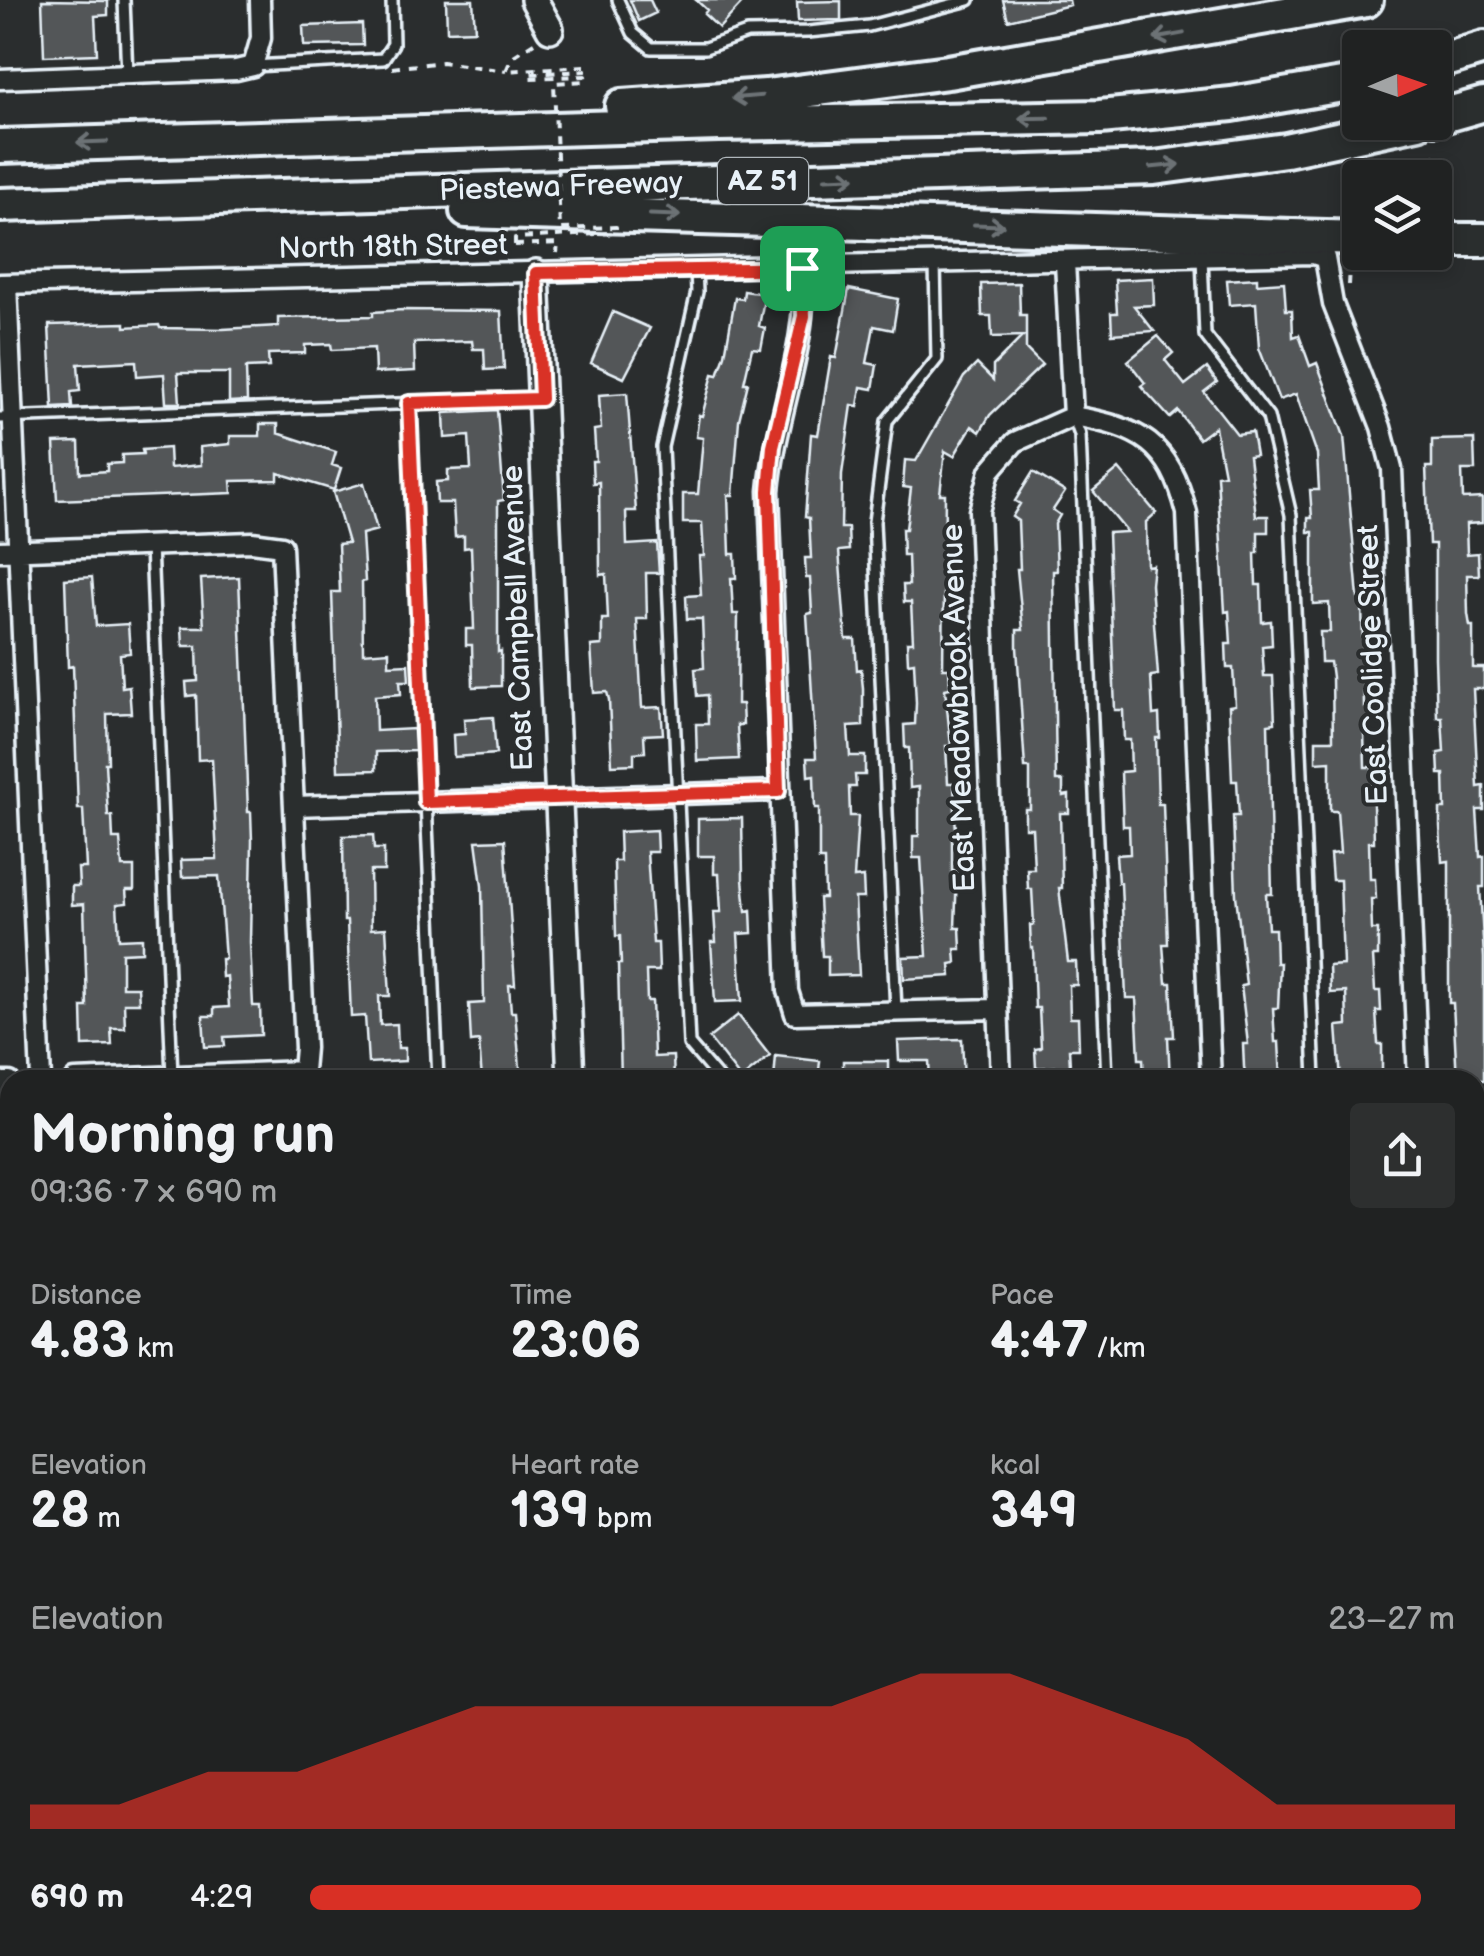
<!DOCTYPE html>
<html lang="en">
<head>
<meta charset="utf-8">
<style>
  :root { --surface:#202222; --page:#2d2f2f; --text:#f1f3f6; --muted:#a2a4a5; --line:#3d3f40; --accent:#d93025 }
  body { margin:0; font-family:"Balsamiq Sans",sans-serif; background:var(--page); color:var(--text); height:100vh; display:flex; flex-direction:column; font-size:38px; white-space:nowrap }
  * { box-sizing:border-box; margin:0 }
  p { font-size:32px; color:var(--muted) }
  .icon { flex:none; width:55px; height:55px; fill:none; stroke:currentColor; stroke-width:2; stroke-linecap:round; stroke-linejoin:round }
  .map { position:relative; flex:1; overflow:hidden }
  .panel { position:absolute; left:0px; top:1070px; width:1485px; height:888px; display:flex; flex-direction:column; background:var(--surface); border-radius:30px 30px 0 0; box-shadow:0 5px 15px #0003,0 0 0 2px var(--line) }
  .panel>* { flex:none }
  .needle { width:65px; rotate:88deg }
  .buttons { position:absolute; left:1342px; top:30px; display:grid; gap:20px }
  .buttons a { display:grid; place-items:center; width:110px; height:110px; border-radius:10px; background:var(--surface); box-shadow:0 5px 15px #0003,0 0 0 2px var(--line); font-size:50px }
  .pin { position:absolute; display:grid; place-items:center; width:85px; height:85px; color:#fff; margin:-42px; border-radius:20px; box-shadow:0 5px 15px #0006 }
  .round { display:grid; place-items:center; flex:none; width:105px; height:105px; border-radius:10px; background:var(--page) }
  .headline { display:flex; align-items:center; justify-content:space-between; height:170px; padding:0 30px }
  h1 { font-size:55px; font-weight:700; line-height:75px }
  .metrics { display:grid; grid-template-columns:repeat(3,1fr); gap:15px; height:170px; padding:10px 30px }
  .metrics div { display:grid; align-content:center }
  .metrics b { font-size:50px; font-weight:700 }
  .metrics small { font-size:28px; font-weight:400 }
  .metrics p { font-size:28px }
  .chart { height:280px; padding:20px 30px }
  .chart p { display:flex; justify-content:space-between }
  .chart svg { width:100%; height:180px; margin-top:10px; fill:var(--accent); opacity:.7 }
  ul { padding:0 30px; list-style:none; font-size:32px }
  li { display:grid; grid-template-columns:160px 120px 1fr; align-items:center; height:75px }
  li i { height:25px; border-radius:12px; background:var(--accent) }
  .map>svg:first-child { display:block }
  .built { fill:#363a3b }
  .building { fill:#535759; stroke:#e8f1f8; stroke-width:2.5 }
  .lines { fill:none; stroke-linecap:round; stroke-linejoin:round }
  .lane-casing { stroke:#e8f1f8; stroke-width:16 }
  .street-casing { stroke:#e8f1f8; stroke-width:25 }
  .secondary-casing { stroke:#e8f1f8; stroke-width:32 }
  .highway-casing { stroke:#e8f1f8; stroke-width:40 }
  .path { stroke:#e8f1f8; stroke-width:4; stroke-dasharray:8 8; stroke-linecap:butt }
  .lane { stroke:#2a2d2e; stroke-width:9 }
  .street { stroke:#2a2d2e; stroke-width:18 }
  .secondary { stroke:#2a2d2e; stroke-width:25 }
  .highway { stroke:#2a2d2e; stroke-width:32 }
  .path-bridge { stroke:#e8f1f8; stroke-width:4; stroke-dasharray:8 8; stroke-linecap:butt }
  .oneway { stroke:#6c7275 }
  .route-casing { stroke:#fff; stroke-width:20 }
  .route { stroke:#d93025; stroke-width:12 }
  .labels { text-anchor:middle; dominant-baseline:central; stroke-width:8; stroke-linejoin:round; paint-order:stroke }
  .shield { fill:#2a2d2e; stroke:#afb6bb; stroke-width:2.5 }
  .shield-label { font-size:28px; font-weight:bold; fill:#e8f1f8 }
  .street-label { font-size:30px; fill:#e8f1f8; stroke:#2a2d2e }
</style>
</head>
<body>
<div class="map">
<svg width="1484" height="1956" viewBox="0 0 1484 1956">
  <rect width="100%" height="100%" fill="#2a2d2e"/>
  <filter id="ink" filterUnits="userSpaceOnUse"><feTurbulence type="fractalNoise" baseFrequency=".01" numOctaves="2"/><feDisplacementMap in="SourceGraphic" scale="20" xChannelSelector="R" yChannelSelector="G"/><feConvolveMatrix kernelMatrix="1 2 1 2 8 2 1 2 1" color-interpolation-filters="sRGB"/></filter>
  <g filter="url(#ink)">
    <path class="built" d="M 1475,1696 L 1484,1696 L 1484,1956 L 1250,1956 L 1250,1948 L 1475,1948 Z"/>
    <path class="building" d="M 42,0 L 108,1 L 108,15 L 95,16 L 97,54 L 44,56 Z
      M 446,0 L 473,0 L 475,30 L 447,31 Z
      M 630,0 L 650,0 L 656,13 L 639,21 Z
      M 696,0 L 745,0 L 719,28 L 704,14 L 707,10 Z
      M 1003,0 L 1069,0 L 1070,5 L 1008,20 Z
      M 841,1 L 841,20 L 798,21 L 797,2 Z
      M 362,24 L 363,45 L 304,46 L 303,26 Z
      M 1434,156 L 1441,178 L 1415,178 L 1411,163 Z
      M 1153,278 L 1154,305 L 1134,306 L 1154,331 L 1112,334 L 1111,313 L 1117,313 L 1115,280 Z
      M 1257,278 L 1257,284 L 1284,282 L 1286,310 L 1292,310 L 1293,337 L 1299,335 L 1310,366 L 1317,363 L 1344,436 L 1358,598 L 1362,598 L 1364,707 L 1369,707 L 1369,732 L 1364,732 L 1365,767 L 1372,767 L 1374,842 L 1369,842 L 1370,879 L 1375,879 L 1376,899 L 1371,899 L 1372,930 L 1378,930 L 1378,956 L 1373,956 L 1375,991 L 1380,991 L 1381,1011 L 1376,1011 L 1378,1044 L 1382,1044 L 1382,1080 L 1341,1080 L 1337,1026 L 1347,1025 L 1346,992 L 1330,993 L 1329,966 L 1343,965 L 1340,880 L 1332,880 L 1330,854 L 1340,853 L 1337,811 L 1330,811 L 1330,761 L 1316,762 L 1316,740 L 1333,740 L 1332,677 L 1330,662 L 1321,662 L 1320,632 L 1330,632 L 1329,603 L 1313,604 L 1313,532 L 1308,532 L 1308,518 L 1312,518 L 1310,490 L 1319,490 L 1317,454 L 1296,394 L 1279,400 L 1259,348 L 1256,303 L 1229,305 L 1227,280 Z
      M 1019,283 L 1020,315 L 1026,315 L 1026,349 L 1042,365 L 990,415 L 980,432 L 972,426 L 954,456 L 945,451 L 940,494 L 945,494 L 943,668 L 949,668 L 950,688 L 945,689 L 951,746 L 946,746 L 948,783 L 954,783 L 956,836 L 952,836 L 952,871 L 957,871 L 955,928 L 960,928 L 961,949 L 955,949 L 956,963 L 950,964 L 951,976 L 904,979 L 903,957 L 927,956 L 921,858 L 913,858 L 913,836 L 919,836 L 919,787 L 910,788 L 909,748 L 905,748 L 904,725 L 915,724 L 916,703 L 914,662 L 908,663 L 907,642 L 913,642 L 911,602 L 904,602 L 903,585 L 909,585 L 908,555 L 903,555 L 902,529 L 906,529 L 911,488 L 903,487 L 905,460 L 916,461 L 964,377 L 977,364 L 993,380 L 993,366 L 1023,336 L 992,337 L 991,316 L 982,316 L 981,284 Z
      M 849,289 L 898,299 L 893,330 L 874,326 L 867,363 L 877,365 L 873,389 L 861,387 L 858,406 L 852,405 L 842,474 L 841,528 L 848,528 L 849,550 L 839,551 L 846,639 L 855,639 L 857,670 L 861,669 L 863,688 L 863,726 L 848,727 L 850,756 L 865,756 L 865,775 L 855,775 L 856,787 L 849,787 L 850,816 L 858,816 L 854,878 L 863,877 L 864,898 L 855,898 L 859,975 L 828,976 L 828,956 L 822,956 L 819,898 L 825,898 L 824,860 L 819,860 L 819,808 L 815,808 L 814,775 L 808,776 L 807,758 L 816,758 L 807,614 L 812,613 L 810,578 L 806,578 L 805,558 L 811,558 L 809,518 L 805,517 L 811,434 L 818,435 L 831,357 L 836,358 Z
      M 744,291 L 765,294 L 759,326 L 765,328 L 761,349 L 752,348 L 744,383 L 748,383 L 739,420 L 733,495 L 728,495 L 730,554 L 735,554 L 736,578 L 731,578 L 733,614 L 738,614 L 737,704 L 742,704 L 743,725 L 737,725 L 739,759 L 697,761 L 696,724 L 708,724 L 707,695 L 697,696 L 695,669 L 704,668 L 702,619 L 687,619 L 686,596 L 701,595 L 699,556 L 704,556 L 702,523 L 683,523 L 683,494 L 698,494 L 703,438 L 696,437 L 699,415 L 702,416 L 713,374 L 718,375 L 725,355 L 735,298 L 743,299 Z
      M 403,310 L 501,311 L 504,369 L 485,370 L 484,349 L 473,349 L 472,341 L 414,343 L 415,371 L 375,373 L 374,348 L 332,350 L 331,344 L 305,345 L 305,353 L 268,354 L 269,367 L 246,368 L 247,401 L 229,402 L 229,373 L 178,373 L 180,403 L 166,403 L 164,374 L 137,376 L 136,361 L 78,364 L 80,391 L 71,392 L 72,407 L 53,408 L 49,325 L 125,323 L 125,327 L 159,325 L 160,328 L 223,329 L 278,326 L 278,318 L 373,316 L 373,312 Z
      M 613,312 L 650,328 L 624,378 L 591,363 Z
      M 1158,336 L 1173,353 L 1165,360 L 1185,385 L 1207,368 L 1217,382 L 1204,392 L 1237,434 L 1252,432 L 1256,455 L 1249,456 L 1256,516 L 1268,516 L 1268,532 L 1258,532 L 1258,553 L 1255,553 L 1256,585 L 1261,585 L 1262,622 L 1271,621 L 1272,645 L 1262,646 L 1264,676 L 1273,676 L 1275,723 L 1268,724 L 1272,894 L 1266,894 L 1268,929 L 1275,929 L 1276,963 L 1280,963 L 1278,1008 L 1273,1008 L 1275,1042 L 1279,1042 L 1281,1080 L 1247,1080 L 1244,1067 L 1243,1044 L 1248,1044 L 1241,986 L 1246,985 L 1236,895 L 1233,816 L 1239,816 L 1237,781 L 1232,781 L 1229,706 L 1235,705 L 1233,668 L 1227,668 L 1226,644 L 1231,644 L 1229,611 L 1225,612 L 1217,475 L 1224,474 L 1215,427 L 1199,439 L 1178,411 L 1170,418 L 1141,386 L 1145,383 L 1128,361 Z
      M 627,393 L 636,511 L 626,511 L 627,545 L 657,543 L 659,573 L 646,573 L 647,619 L 637,619 L 642,708 L 661,707 L 663,734 L 644,735 L 645,752 L 634,753 L 634,764 L 612,765 L 609,700 L 607,692 L 594,693 L 591,646 L 602,645 L 602,619 L 608,619 L 606,574 L 600,575 L 599,482 L 593,483 L 592,461 L 596,461 L 594,430 L 601,429 L 599,395 Z
      M 497,410 L 504,500 L 498,501 L 498,652 L 501,651 L 501,686 L 473,687 L 472,645 L 466,645 L 466,629 L 474,629 L 471,547 L 464,548 L 464,536 L 455,537 L 453,503 L 437,503 L 436,482 L 448,481 L 448,470 L 471,469 L 469,436 L 445,438 L 444,413 Z
      M 260,424 L 278,424 L 278,433 L 336,452 L 332,465 L 341,468 L 334,490 L 278,473 L 278,480 L 231,481 L 232,493 L 57,500 L 54,443 L 79,442 L 80,473 L 107,471 L 107,464 L 122,463 L 122,455 L 143,454 L 142,450 L 169,448 L 170,468 L 201,465 L 200,447 L 230,444 L 230,436 L 260,436 Z
      M 1474,439 L 1475,470 L 1462,470 L 1463,499 L 1482,498 L 1482,523 L 1466,524 L 1467,554 L 1478,553 L 1479,575 L 1467,575 L 1468,614 L 1470,626 L 1473,626 L 1473,668 L 1484,668 L 1484,689 L 1473,689 L 1478,787 L 1484,786 L 1484,810 L 1477,810 L 1480,857 L 1484,856 L 1484,887 L 1480,887 L 1484,958 L 1484,1080 L 1457,1080 L 1453,1003 L 1449,1003 L 1449,861 L 1442,862 L 1440,826 L 1440,809 L 1445,809 L 1444,774 L 1439,774 L 1438,753 L 1444,752 L 1442,717 L 1437,717 L 1435,658 L 1435,544 L 1429,544 L 1426,467 L 1432,467 L 1432,440 Z
      M 1119,469 L 1156,513 L 1146,522 L 1147,566 L 1153,565 L 1151,584 L 1158,675 L 1151,676 L 1153,715 L 1159,714 L 1160,738 L 1156,738 L 1158,804 L 1163,804 L 1168,944 L 1163,944 L 1166,983 L 1171,983 L 1174,1037 L 1168,1037 L 1170,1080 L 1144,1080 L 1143,1059 L 1139,1059 L 1136,998 L 1126,998 L 1121,883 L 1118,883 L 1116,855 L 1130,854 L 1129,826 L 1123,826 L 1121,772 L 1131,771 L 1130,740 L 1124,740 L 1123,710 L 1115,710 L 1108,533 L 1127,532 L 1093,491 Z
      M 1033,472 L 1065,492 L 1053,510 L 1060,515 L 1055,524 L 1057,571 L 1053,571 L 1056,781 L 1063,781 L 1063,796 L 1069,795 L 1069,813 L 1060,813 L 1062,888 L 1059,888 L 1068,962 L 1076,962 L 1077,985 L 1069,985 L 1070,1018 L 1078,1018 L 1079,1049 L 1069,1049 L 1070,1066 L 1036,1068 L 1035,1049 L 1041,1048 L 1039,1008 L 1035,1008 L 1033,948 L 1031,948 L 1030,925 L 1034,925 L 1032,889 L 1028,889 L 1027,869 L 1034,869 L 1032,828 L 1025,828 L 1025,809 L 1030,809 L 1030,768 L 1025,768 L 1017,647 L 1017,630 L 1023,630 L 1017,569 L 1020,569 L 1018,521 L 1012,517 L 1020,504 L 1015,501 Z
      M 364,483 L 377,530 L 362,534 L 365,581 L 362,582 L 363,653 L 389,651 L 389,665 L 408,664 L 409,681 L 400,681 L 401,694 L 375,696 L 376,731 L 414,729 L 416,751 L 376,752 L 376,770 L 338,771 L 332,592 L 340,592 L 338,544 L 348,543 L 333,492 Z
      M 92,577 L 96,626 L 128,624 L 130,653 L 120,654 L 122,687 L 129,686 L 131,713 L 107,714 L 108,763 L 105,763 L 108,816 L 112,816 L 113,839 L 120,839 L 122,867 L 134,867 L 134,890 L 126,890 L 127,903 L 117,904 L 119,939 L 142,938 L 142,952 L 122,953 L 122,987 L 138,987 L 139,1003 L 124,1003 L 125,1028 L 111,1028 L 112,1045 L 83,1046 L 82,1007 L 87,1007 L 84,904 L 72,905 L 72,886 L 79,886 L 78,868 L 86,868 L 83,809 L 78,809 L 73,666 L 68,667 L 65,579 Z
      M 239,577 L 248,812 L 251,812 L 252,841 L 250,942 L 253,1006 L 260,1006 L 261,1035 L 224,1037 L 225,1046 L 205,1047 L 203,1016 L 214,1016 L 214,1008 L 229,1007 L 227,976 L 222,977 L 221,959 L 225,959 L 219,876 L 182,877 L 181,860 L 217,859 L 212,759 L 198,760 L 196,695 L 187,696 L 186,682 L 198,681 L 197,646 L 183,646 L 182,627 L 204,627 L 201,579 Z
      M 493,717 L 496,754 L 454,757 L 453,735 L 465,734 L 464,719 Z
      M 742,818 L 743,879 L 746,911 L 751,910 L 752,933 L 738,934 L 742,1001 L 715,1002 L 711,942 L 716,942 L 714,912 L 721,912 L 719,874 L 714,874 L 714,856 L 698,856 L 698,819 Z
      M 656,830 L 657,852 L 647,852 L 653,943 L 658,943 L 659,971 L 646,971 L 647,1001 L 652,1001 L 654,1057 L 673,1056 L 674,1080 L 621,1080 L 618,964 L 621,964 L 620,936 L 616,936 L 614,861 L 620,861 L 619,832 Z
      M 373,835 L 374,849 L 384,849 L 384,871 L 370,871 L 371,929 L 386,928 L 390,996 L 379,996 L 380,1025 L 397,1024 L 398,1048 L 405,1048 L 405,1061 L 368,1063 L 365,1016 L 351,1017 L 347,921 L 344,921 L 343,836 Z
      M 505,840 L 515,985 L 509,985 L 511,1012 L 515,1012 L 521,1079 L 482,1080 L 479,1041 L 471,1042 L 469,1004 L 484,1003 L 482,886 L 476,841 Z
      M 738,1015 L 770,1056 L 741,1079 L 709,1038 Z
      M 962,1039 L 964,1080 L 930,1080 L 929,1061 L 899,1061 L 898,1041 Z
      M 776,1056 L 820,1061 L 818,1080 L 774,1080 Z
      M 843,1061 L 888,1061 L 888,1080 L 843,1080 Z"/>
    <g class="lines">
      <defs>
        <path id="lane" d="M 124,0 L 127,75
          M 618,0 L 633,33 L 651,48 L 705,48 L 747,33 L 808,32 L 869,26 L 969,0
          M 253,66 L 383,59 L 393,44 L 392,0
          M 1202,257 L 1205,335 L 1268,417 L 1291,515 L 1315,1080
          M 696,270 L 697,292 L 662,447 L 689,1044 L 720,1080
          M 409,403 L 438,1080
          M 1073,416 L 1080,435 L 1107,1080
          M 0,418 L 537,399
          M 151,545 L 172,1077
          M 896,1011 L 874,522 L 887,421 L 937,359 L 935,263
          M 0,1215 L 10,1215
          M 1475,1690 L 1484,1688
          M 256,1948 L 257,1956
          M 339,1948 L 339,1956
          M 896,1948 L 906,1956
          M 921,1956 L 929,1948"/>
        <path id="street" d="M 0,79 L 236,70 L 253,66 L 261,38 L 260,0
          M 803,268 C 809,345 776,414 769,491 L 788,991 L 795,1014 L 997,1009
          M 0,284 L 1313,254 L 1325,258 L 1333,304 L 1381,427 L 1392,469 L 1418,1080
          M 7,284 L 41,1080
          M 1073,416 C 1141,428 1169,442 1187,513 L 1211,1080
          M 0,551 L 252,542 L 282,546 L 305,1048 L 303,1071 L 75,1080
          M 294,806 L 778,791
          M 1001,1080 L 979,511 L 990,471 L 1015,442 L 1073,416 L 1065,262
          M 0,1082 L 10,1082
          M 1475,1260 L 1484,1260
          M 0,1877 L 10,1876
          M 77,1948 L 78,1956"/>
        <path id="secondary" d="M 534,0 L 550,29
          M 536,273 L 571,1080
          M 1475,1303 L 1484,1303
          M 0,1349 L 10,1348
          M 610,1948 L 610,1956"/>
        <path id="highway" d="M 1435,63 L 1484,48
          M 622,106 L 766,96 L 948,72 L 1366,0
          M 1435,118 L 1484,104
          M 0,146 L 718,124 L 1100,117 L 1232,104 L 1360,82
          M 0,205 L 1154,168 L 1286,150 L 1418,122
          M 467,211 L 1360,238
          M 1435,240 L 1484,240"/>
      </defs>
      <use href="#lane" class="lane-casing"/>
      <use href="#street" class="street-casing"/>
      <use href="#secondary" class="secondary-casing"/>
      <use href="#highway" class="highway-casing"/>
      <path class="path" d="M 534,43 L 512,57 L 506,71 L 585,66
        M 392,68 L 442,62 L 506,71
        M 515,245 L 558,243 L 557,253
        M 1366,262 L 1421,260
        M 1349,285 L 1350,267 L 1356,263"/>
      <use href="#lane" class="lane"/>
      <use href="#street" class="street"/>
      <use href="#secondary" class="secondary"/>
      <use href="#highway" class="highway"/>
      <path class="path-bridge" d="M 515,245 L 515,238 L 616,233 L 616,227 L 560,229 L 554,83 L 586,81 L 585,76 L 529,78 L 529,74 L 585,71 L 585,66"/>
    </g>
    <defs><path id="oneway-shaft" d="M-6 0H5M1.5-3L5.5 0L1.5 3" fill="none" stroke-width="1.6" stroke-linecap="round" stroke-linejoin="round" transform="scale(2.5)"/></defs>
    <g class="oneway">
      <use href="#oneway-shaft" transform="translate(1169 36) rotate(170)"/>
      <use href="#oneway-shaft" transform="translate(747 97) rotate(175)"/>
      <use href="#oneway-shaft" transform="translate(1034 118) rotate(179)"/>
      <use href="#oneway-shaft" transform="translate(92 142) rotate(178)"/>
      <use href="#oneway-shaft" transform="translate(1165 166) rotate(-6)"/>
      <use href="#oneway-shaft" transform="translate(840 178) rotate(-2)"/>
      <use href="#oneway-shaft" transform="translate(665 215) rotate(2)"/>
      <use href="#oneway-shaft" transform="translate(989 225) rotate(2)"/>
    </g>
  </g>
  <g class="lines" filter="url(#ink)">
    <defs>
      <path id="route" d="M 802,268 L 804,316 L 773,446 L 769,491 L 778,791 L 426,802 L 409,403 L 541,399 L 536,273 Z"/>
    </defs>
    <use href="#route" class="route-casing"/>
    <use href="#route" class="route"/>
  </g>
  <g class="labels">
    <rect class="shield" x="718" y="158" width="90" height="46" rx="8"/>
    <g class="shield-label">
      <text x="763" y="181">AZ 51</text>
    </g>
    <g class="street-label">
      <text transform="translate(561 187) rotate(-2)">Piestewa Freeway</text>
      <text transform="translate(393 247) rotate(-1)">North 18th Street</text>
      <text transform="translate(518 618) rotate(-92)">East Campbell Avenue</text>
      <text transform="translate(1373 665) rotate(-92)">East Coolidge Street</text>
      <text transform="translate(959 708) rotate(-92)">East Meadowbrook Avenue</text>
    </g>
  </g>
</svg>
<div class="buttons">
<a><svg class="needle" viewBox="-14 -14 28 28"><path d="M0-13l5 13h-10z" fill="#e53935"/><path d="M0 13l5-13h-10z" fill="#a2a4a5"/></svg></a>
<a><svg class="icon" aria-label="layers" viewBox="0 0 24 24"><path d="M12 4l9 5-9 5-9-5zM3 14l9 5 9-5"/></svg></a>
</div>
<div class="pin" style="left:802px;top:268px;background:#1e9e55"><svg class="icon" aria-label="arrive" viewBox="0 0 24 24"><path d="M6 21V4h12l-3 4 3 4H6"/></svg></div>
<section class="panel">
<div class="headline"><div><h1>Morning run</h1><p>09:36 · 7 × 690 m</p></div><a class="round"><svg class="icon" aria-label="share" viewBox="0 0 24 24"><path d="M12 15V3M7 8l5-5 5 5M5 13v7h14v-7"/></svg></a></div>
<div class="metrics">
<div><p>Distance</p><b>4.83<small> km</small></b></div>
<div><p>Time</p><b>23:06</b></div>
<div><p>Pace</p><b>4:47<small> /km</small></b></div>
</div>
<div class="metrics">
<div><p>Elevation</p><b>28<small> m</small></b></div>
<div><p>Heart rate</p><b>139<small> bpm</small></b></div>
<div><p>kcal</p><b>349</b></div>
</div>
<div class="chart"><p><span>Elevation</span>23–27 m</p>
<svg viewBox="0 0 160 44" preserveAspectRatio="none"><path d="M0 44V38L10 38L20 30L30 30L40 22L50 14L60 14L70 14L80 14L90 14L100 6L110 6L120 14L130 22L140 38L150 38L160 38V44z"/></svg>
</div>
<ul>
<li><b>690 m</b>4:29<i style="width:97%"></i></li>
</ul>
</section>
</div>
</body>
</html>
